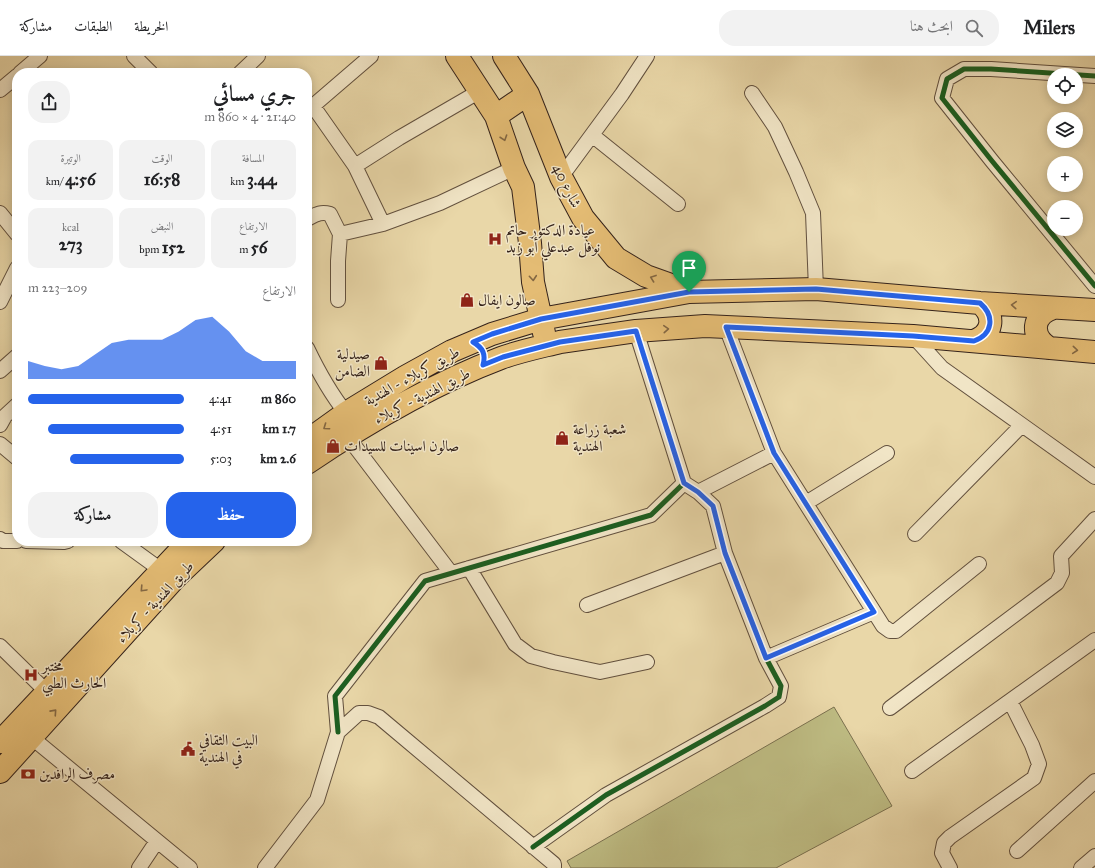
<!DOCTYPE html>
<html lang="ar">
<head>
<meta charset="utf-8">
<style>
  :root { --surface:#fff; --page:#f2f2f2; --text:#202124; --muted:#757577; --line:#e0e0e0; --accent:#2563eb }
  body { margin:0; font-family:"IM FELL Great Primer",Amiri,serif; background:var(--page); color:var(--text); direction:rtl; height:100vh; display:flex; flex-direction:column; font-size:15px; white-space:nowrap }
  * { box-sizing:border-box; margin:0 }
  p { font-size:13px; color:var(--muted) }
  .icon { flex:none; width:22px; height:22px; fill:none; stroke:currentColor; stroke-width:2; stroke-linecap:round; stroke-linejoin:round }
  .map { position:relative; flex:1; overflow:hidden; direction:ltr }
  .side { position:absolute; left:12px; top:12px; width:300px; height:478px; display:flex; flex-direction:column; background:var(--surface); border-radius:16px; box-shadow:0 2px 10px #0003; direction:rtl }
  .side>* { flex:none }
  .fabs { position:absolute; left:1047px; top:12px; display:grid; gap:8px }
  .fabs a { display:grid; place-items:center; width:36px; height:36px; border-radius:50%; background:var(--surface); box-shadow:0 2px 10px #0003; font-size:20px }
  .pin { position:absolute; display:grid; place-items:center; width:34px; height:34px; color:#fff; margin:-41px -17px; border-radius:50% 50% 50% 0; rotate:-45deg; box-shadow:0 0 4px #0007 }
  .pin .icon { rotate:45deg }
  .round { display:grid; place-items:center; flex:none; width:42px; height:42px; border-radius:16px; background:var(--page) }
  .headline { display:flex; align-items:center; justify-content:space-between; height:68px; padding:0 16px }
  h1 { font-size:22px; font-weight:700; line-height:30px }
  .stats { display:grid; grid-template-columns:repeat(3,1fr); gap:6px; height:68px; padding:4px 16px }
  .stats div { display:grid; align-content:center; border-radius:10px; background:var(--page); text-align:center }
  .stats b { font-size:17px; font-weight:700 }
  .stats small { font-size:11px; font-weight:400 }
  .stats p { font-size:11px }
  .chart { height:112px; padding:8px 16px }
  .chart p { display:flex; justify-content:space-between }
  .chart svg { width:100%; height:72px; margin-top:4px; fill:var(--accent); opacity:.7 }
  .action { display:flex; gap:8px; margin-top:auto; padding:8px 16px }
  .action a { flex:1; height:46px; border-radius:16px; background:var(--accent); color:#fff; font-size:16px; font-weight:700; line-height:46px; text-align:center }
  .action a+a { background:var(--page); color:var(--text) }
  ul { padding:0 16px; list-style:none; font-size:13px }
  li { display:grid; grid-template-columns:64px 48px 1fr; align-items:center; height:30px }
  li i { height:10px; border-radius:5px; background:var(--accent) }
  header { display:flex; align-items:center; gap:24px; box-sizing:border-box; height:56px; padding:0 20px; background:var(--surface); border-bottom:1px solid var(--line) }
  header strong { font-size:19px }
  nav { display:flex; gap:22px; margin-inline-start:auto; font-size:14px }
  .search { width:280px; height:36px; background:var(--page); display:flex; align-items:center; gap:10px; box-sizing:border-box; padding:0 14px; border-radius:16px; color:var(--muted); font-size:15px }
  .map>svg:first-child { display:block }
  .green { fill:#bebc83; stroke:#7a704f }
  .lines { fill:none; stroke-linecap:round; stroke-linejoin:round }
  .street-casing { stroke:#62503e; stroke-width:16 }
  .primary-casing { stroke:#35231b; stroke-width:24 }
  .street { stroke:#f1e5c6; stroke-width:14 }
  .primary { stroke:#e4bc74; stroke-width:22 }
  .cycleway-casing { stroke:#f1e5c6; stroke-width:8 }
  .cycleway { stroke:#1b5e20; stroke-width:5 }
  .oneway { stroke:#846843 }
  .route-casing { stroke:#fff; stroke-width:8 }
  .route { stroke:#2563eb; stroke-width:5 }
  .labels { text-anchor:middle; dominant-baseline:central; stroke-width:3; stroke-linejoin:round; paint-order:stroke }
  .street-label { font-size:15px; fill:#35231b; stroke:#f1e5c6 }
  .poi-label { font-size:15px; fill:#35231b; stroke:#f1e5c6; text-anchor:start }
</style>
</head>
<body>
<header>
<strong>Milers</strong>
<div class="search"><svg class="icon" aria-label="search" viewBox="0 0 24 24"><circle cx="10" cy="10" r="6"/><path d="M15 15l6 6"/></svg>ابحث هنا</div>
<nav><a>الخريطة</a><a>الطبقات</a><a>مشاركة</a></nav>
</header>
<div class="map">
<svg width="1095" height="812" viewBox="0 0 1095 812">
  <rect width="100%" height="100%" fill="#e9d7a8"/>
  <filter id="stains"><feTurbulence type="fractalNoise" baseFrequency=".005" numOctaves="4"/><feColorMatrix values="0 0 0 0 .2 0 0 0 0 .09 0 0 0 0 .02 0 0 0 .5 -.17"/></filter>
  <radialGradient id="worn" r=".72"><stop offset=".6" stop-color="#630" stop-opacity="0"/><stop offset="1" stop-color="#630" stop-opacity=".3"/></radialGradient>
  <path class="green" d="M 834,651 L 892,750 L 776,812 L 571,812 L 567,805 Z"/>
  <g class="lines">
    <defs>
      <path id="street" d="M 134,0 L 151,17
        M 20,17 L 40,0
        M 240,17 L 258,0
        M 1095,20 L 991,13 L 964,13 L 947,23 L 942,42 L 992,105 L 1095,230
        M 0,34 L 17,20
        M 752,37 L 775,71 L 796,116 L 813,157 L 816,233
        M 313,50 L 355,110 L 383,168
        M 307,55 L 371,0
        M 592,79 L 678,148
        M 355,110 L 399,82 L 480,35
        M 561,121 L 622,38 L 647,0
        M 0,157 L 17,178
        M 307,163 C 315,159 320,155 330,158 L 340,178 L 338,205 L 338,244
        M 340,178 L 383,168 L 440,147 L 514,112
        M 0,246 L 17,212
        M 913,280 L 942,312 L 1095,421
        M 307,292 C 318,315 330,337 346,357
        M 0,315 L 17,300
        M 0,369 L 5,360 L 17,349
        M 347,380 L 451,517
        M 0,388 L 17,402
        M 774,397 L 883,570 L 890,575 L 896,575 L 979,508
        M 698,436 L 774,397 L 726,271
        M 806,447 L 887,397
        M 915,478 L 1022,369
        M 0,483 L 3,485 L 17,485
        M 26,485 L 64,486 L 68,485
        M 121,485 L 161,514
        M 469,512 L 515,588 L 531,600 L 553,606 L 600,616 L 647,606
        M 587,549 L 725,497
        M 0,590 L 47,636
        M 766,602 L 874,556
        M 890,652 L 1057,527 L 1062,517 L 1061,500 L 1095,463
        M 338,676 L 335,640 L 425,525 L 651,459 L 684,427 L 636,275
        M 31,681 L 190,812
        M 912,715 L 1095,584
        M 533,791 L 606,739 L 765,650 L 779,641 L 781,630 L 766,602 L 725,497 L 713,450 L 698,436 L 684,427
        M 1017,795 L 1095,725
        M 139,812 L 157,785
        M 265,812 L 317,744 L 338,676 L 359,657 L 368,657 L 379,661 L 554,808 L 554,812
        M 950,812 L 942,797 L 944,787 L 950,781 L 1034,722 L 1039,708 L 1032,689 L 1010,645
        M 1081,812 L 1095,800"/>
      <path id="primary" d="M 457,0 L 496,60 L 514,112 L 523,131 L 530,187 L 533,226 L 544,277
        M 504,0 L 528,38 L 561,121 L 583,162 L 616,202 L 646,220 L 688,235
        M 496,60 L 528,38
        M 974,285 C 993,278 996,260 980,247
        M 1049,292 C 1030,280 1032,259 1053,252
        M 307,385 L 346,357 L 405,321 L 452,295 L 492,278 L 541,263 L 689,236 L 816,233 L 980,247 L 1095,254
        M 307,407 C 368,366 432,328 501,302 C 520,295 540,291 560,286 L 636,275 L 705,270 L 913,280 L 1095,296
        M 0,686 L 47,636 L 189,485
        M 0,716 L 176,521 L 214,485"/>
    </defs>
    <use href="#street" class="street-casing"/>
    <use href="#primary" class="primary-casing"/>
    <use href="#street" class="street"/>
    <use href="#primary" class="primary"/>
    <defs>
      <path id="cycleway" d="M 1095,20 L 991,13 L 964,13 L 947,23 L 942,42 L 992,105 L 1095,230
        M 338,676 L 335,640 L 425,525 L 651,459 L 684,427 L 636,275
        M 533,791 L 606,739 L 765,650 L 779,641 L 781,630 L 766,602 L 725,497 L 713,450 L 698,436 L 684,427"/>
    </defs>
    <use href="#cycleway" class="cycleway-casing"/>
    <use href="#cycleway" class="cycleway"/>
  </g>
  <defs><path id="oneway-chevron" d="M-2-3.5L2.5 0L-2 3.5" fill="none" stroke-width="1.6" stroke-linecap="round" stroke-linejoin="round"/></defs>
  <g class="oneway">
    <use href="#oneway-chevron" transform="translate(504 82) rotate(71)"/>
    <use href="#oneway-chevron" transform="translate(533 222) rotate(85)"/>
    <use href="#oneway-chevron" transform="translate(653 222) rotate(-160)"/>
    <use href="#oneway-chevron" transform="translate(1014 249) rotate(-176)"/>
    <use href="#oneway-chevron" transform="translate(666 273) rotate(-4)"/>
    <use href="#oneway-chevron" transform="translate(1075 294) rotate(5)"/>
    <use href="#oneway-chevron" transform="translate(326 371) rotate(145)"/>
    <use href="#oneway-chevron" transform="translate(143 533) rotate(133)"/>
    <use href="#oneway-chevron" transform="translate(54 656) rotate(-48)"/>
  </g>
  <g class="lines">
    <defs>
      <path id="route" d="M 816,233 L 980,247 C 995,260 993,278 974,285 L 913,280 L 726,271 L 774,397 L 874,556 L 766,602 L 725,497 L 713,450 L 698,436 L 684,427 L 636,275 L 560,286 L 503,301 L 483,309 C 486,298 483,292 473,286 L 492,278 L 541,263 L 689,236 Z"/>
    </defs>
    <use href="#route" class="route-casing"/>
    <use href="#route" class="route"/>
  </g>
  <defs>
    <symbol id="hospital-bare" viewBox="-9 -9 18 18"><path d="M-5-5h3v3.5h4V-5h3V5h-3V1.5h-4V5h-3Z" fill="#8f2418" stroke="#f1e5c6" stroke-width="2.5" paint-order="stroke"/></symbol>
    <symbol id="shop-bare" viewBox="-9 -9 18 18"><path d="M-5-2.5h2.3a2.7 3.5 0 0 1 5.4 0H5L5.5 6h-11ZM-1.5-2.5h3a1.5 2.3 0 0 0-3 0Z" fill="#8f2418" stroke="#f1e5c6" stroke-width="2.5" paint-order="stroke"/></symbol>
    <symbol id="civic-bare" viewBox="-9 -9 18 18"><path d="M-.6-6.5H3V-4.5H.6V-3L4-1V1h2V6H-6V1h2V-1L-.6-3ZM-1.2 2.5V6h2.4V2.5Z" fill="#8f2418" stroke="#f1e5c6" stroke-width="2.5" paint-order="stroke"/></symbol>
    <symbol id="bank-bare" viewBox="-9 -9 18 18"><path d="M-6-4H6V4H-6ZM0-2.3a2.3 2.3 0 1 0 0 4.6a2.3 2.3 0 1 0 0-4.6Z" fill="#8f2418" stroke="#f1e5c6" stroke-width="2.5" paint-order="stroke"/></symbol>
  </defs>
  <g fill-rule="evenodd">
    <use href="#hospital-bare" x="485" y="173" width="20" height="20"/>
    <use href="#shop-bare" x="457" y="234" width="20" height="20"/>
    <use href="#shop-bare" x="371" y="297" width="20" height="20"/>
    <use href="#shop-bare" x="552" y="372" width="20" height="20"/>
    <use href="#shop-bare" x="323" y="380" width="20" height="20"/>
    <use href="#hospital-bare" x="21" y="609" width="20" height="20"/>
    <use href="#civic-bare" x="178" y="683" width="20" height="20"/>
    <use href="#bank-bare" x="18" y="708" width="20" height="20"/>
  </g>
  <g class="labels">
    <g class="street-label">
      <text transform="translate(567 130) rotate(64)">شارع 40</text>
      <text transform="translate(412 320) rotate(-29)">طريق كربلاء - الهندية</text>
      <text transform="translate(422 340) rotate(-27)">طريق الهندية - كربلاء</text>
      <text transform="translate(155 546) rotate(-47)">طريق الهندية - كربلاء</text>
    </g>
    <g class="poi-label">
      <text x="506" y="174">عيادة الدكتور حاتم<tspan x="506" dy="17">نوفل عبدعلي أبو زبد</tspan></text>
      <text x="478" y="244">صالون ايفال</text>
      <text x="370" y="298" text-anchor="end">صيدلية<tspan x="370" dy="17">الضامن</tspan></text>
      <text x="573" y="373">شعبة زراعة<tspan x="573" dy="17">الهندية</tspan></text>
      <text x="344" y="390">صالون اسينات للسيدات</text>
      <text x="42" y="610">مختبر<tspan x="42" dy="17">الحارث الطبي</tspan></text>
      <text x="199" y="684">البيت الثقافي<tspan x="199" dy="17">في الهندية</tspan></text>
      <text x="39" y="718">مصرف الرافدين</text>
    </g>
  </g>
  <rect width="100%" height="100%" filter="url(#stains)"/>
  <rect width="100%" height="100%" fill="url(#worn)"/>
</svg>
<div class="fabs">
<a><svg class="icon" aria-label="locate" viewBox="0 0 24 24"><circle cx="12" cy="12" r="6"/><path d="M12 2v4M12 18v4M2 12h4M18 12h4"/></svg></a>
<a><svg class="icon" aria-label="layers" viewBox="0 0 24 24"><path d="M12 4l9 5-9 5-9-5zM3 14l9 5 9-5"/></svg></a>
<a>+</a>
<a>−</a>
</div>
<div class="pin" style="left:689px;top:236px;background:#1e9e55"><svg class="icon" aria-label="arrive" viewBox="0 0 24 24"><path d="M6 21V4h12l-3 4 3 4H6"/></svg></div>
<section class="side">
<div class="headline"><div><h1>جري مسائي</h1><p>21:40 · 4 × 860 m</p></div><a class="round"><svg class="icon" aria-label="share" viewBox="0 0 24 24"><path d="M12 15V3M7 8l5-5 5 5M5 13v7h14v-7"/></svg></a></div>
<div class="stats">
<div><p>المسافة</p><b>3.44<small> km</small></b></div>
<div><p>الوقت</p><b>16:58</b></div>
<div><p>الوتيرة</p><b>4:56<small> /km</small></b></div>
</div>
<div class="stats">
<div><p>الارتفاع</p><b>56<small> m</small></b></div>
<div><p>النبض</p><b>152<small> bpm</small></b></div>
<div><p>kcal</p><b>273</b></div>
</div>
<div class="chart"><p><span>الارتفاع</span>209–223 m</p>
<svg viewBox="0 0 160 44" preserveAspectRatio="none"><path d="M0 44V33L10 36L20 38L30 36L40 29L50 22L60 20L70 20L80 20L90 15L100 8L110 6L120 15L130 27L140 33L150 33L160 33V44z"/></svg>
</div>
<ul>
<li><b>860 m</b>4:41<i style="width:100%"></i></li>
<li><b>1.7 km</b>4:51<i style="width:87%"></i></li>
<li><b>2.6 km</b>5:03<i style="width:73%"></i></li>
</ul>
<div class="action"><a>حفظ</a><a>مشاركة</a></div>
</section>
</div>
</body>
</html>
